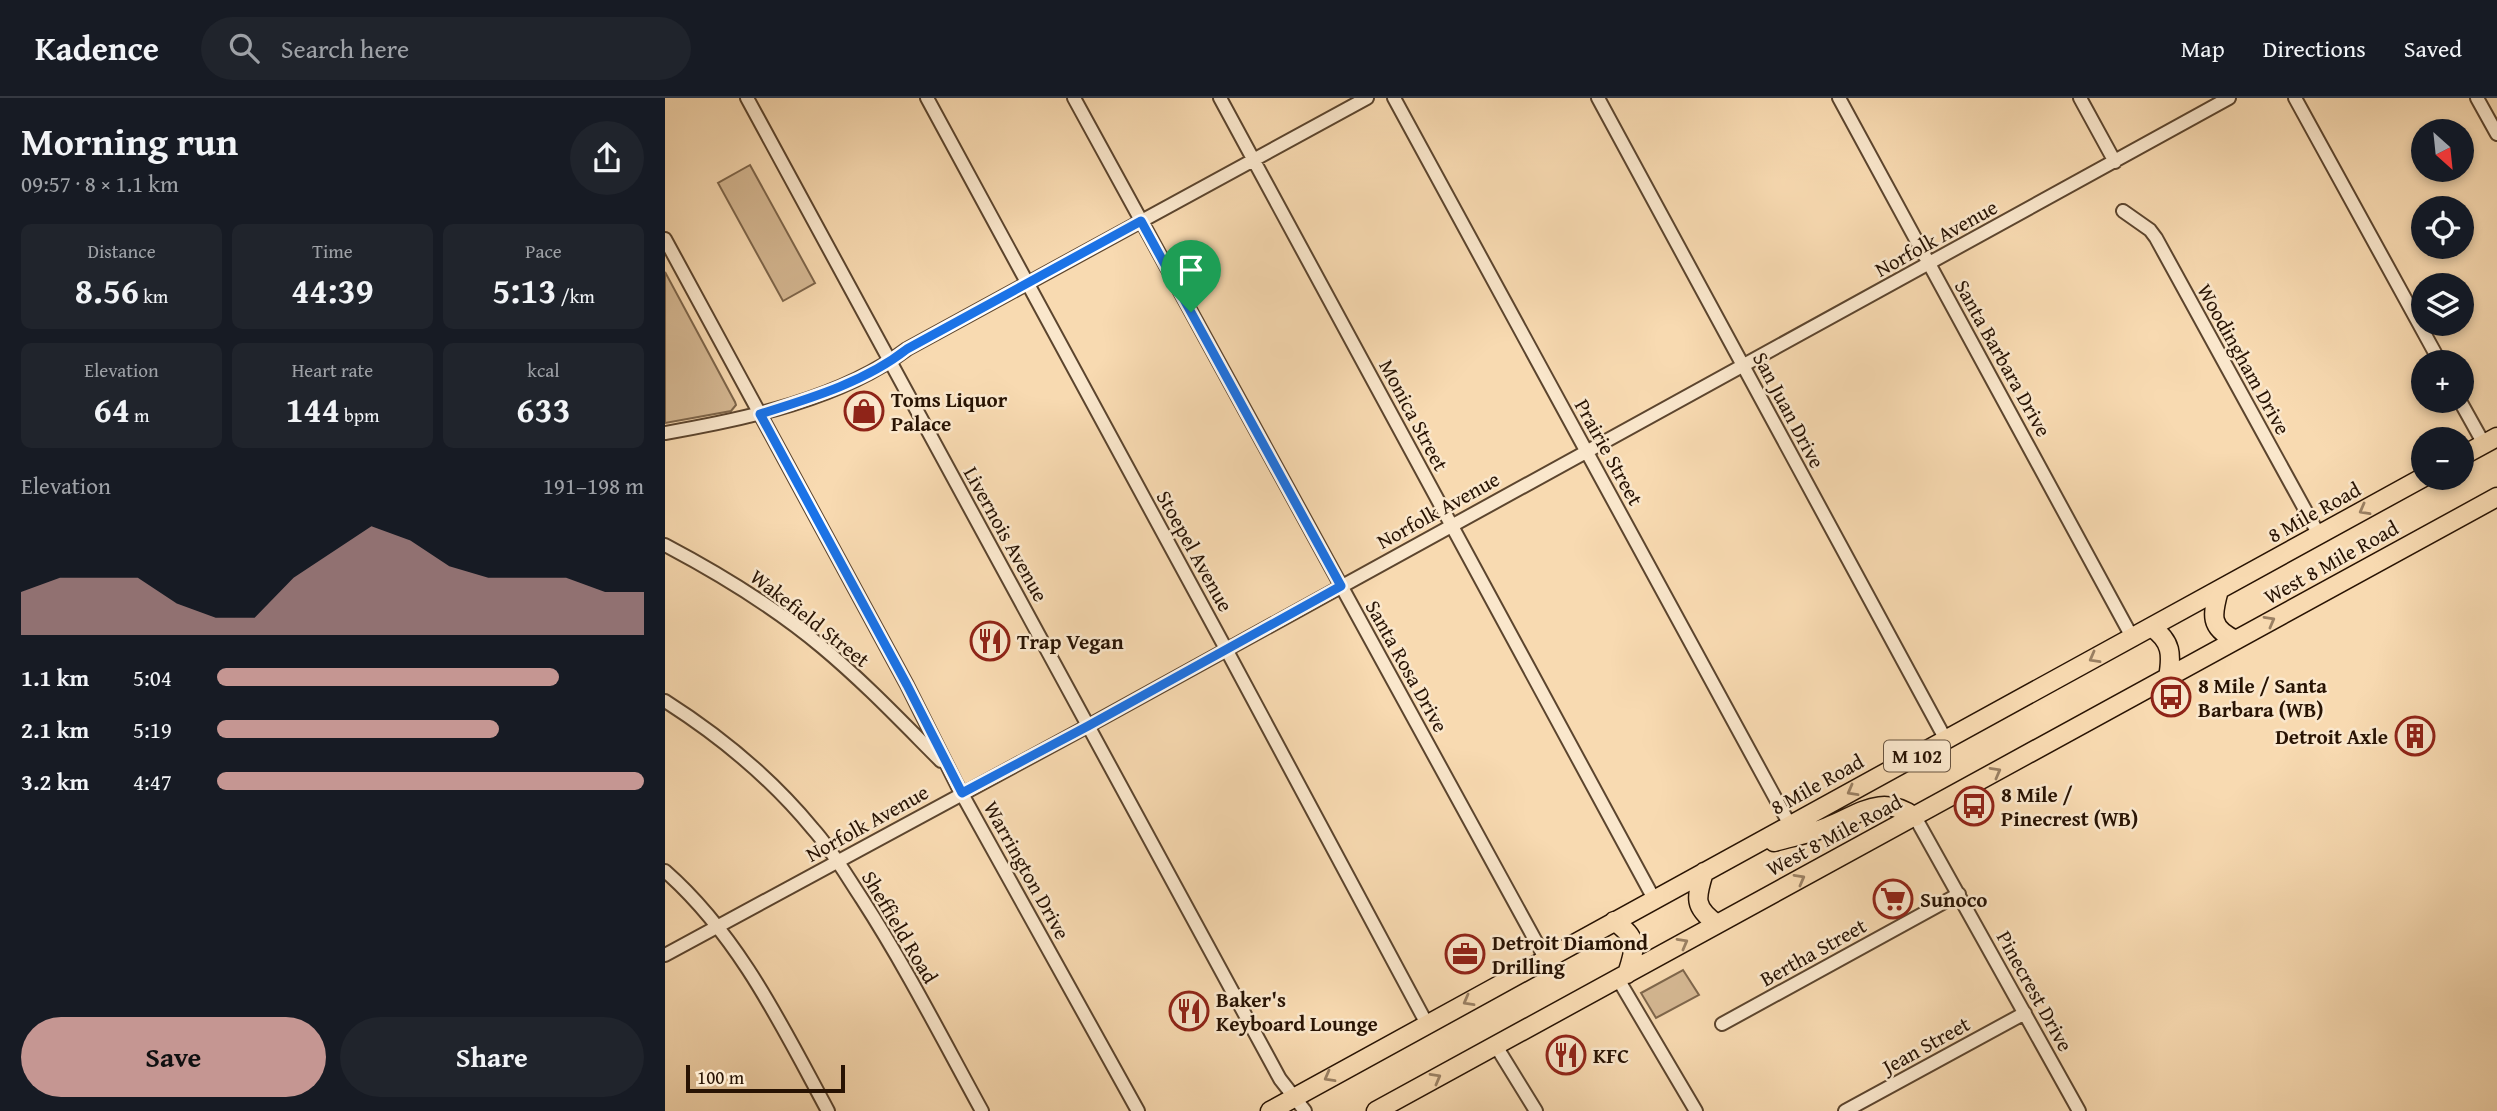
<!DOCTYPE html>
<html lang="en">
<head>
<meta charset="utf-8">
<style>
  :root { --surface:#171b24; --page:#20242c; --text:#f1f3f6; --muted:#9ea1a6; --line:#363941; --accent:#c59692 }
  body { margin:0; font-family:"Gentium Book Plus",serif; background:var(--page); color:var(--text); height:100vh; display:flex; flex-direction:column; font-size:26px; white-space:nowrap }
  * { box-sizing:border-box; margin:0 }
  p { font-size:23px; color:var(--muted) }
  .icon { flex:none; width:38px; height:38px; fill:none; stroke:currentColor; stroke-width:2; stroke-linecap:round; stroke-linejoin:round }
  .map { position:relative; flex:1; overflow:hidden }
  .drawer { display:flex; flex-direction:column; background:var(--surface); width:665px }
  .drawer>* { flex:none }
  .needle { width:46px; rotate:153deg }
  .fabs { position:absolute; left:1746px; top:21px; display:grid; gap:14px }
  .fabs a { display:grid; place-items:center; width:63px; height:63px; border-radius:50%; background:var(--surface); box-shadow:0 4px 10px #0003; font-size:35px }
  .scale { position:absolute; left:21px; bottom:18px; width:159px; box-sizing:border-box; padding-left:7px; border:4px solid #281303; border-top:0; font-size:19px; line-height:24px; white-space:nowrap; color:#281303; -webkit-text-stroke:5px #fae7cc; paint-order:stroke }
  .pin { position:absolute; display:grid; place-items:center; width:60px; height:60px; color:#fff; margin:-72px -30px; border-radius:50% 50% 50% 0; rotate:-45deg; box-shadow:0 0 7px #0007 }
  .pin .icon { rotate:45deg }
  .round { display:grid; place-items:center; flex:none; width:74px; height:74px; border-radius:37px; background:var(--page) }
  .summary { display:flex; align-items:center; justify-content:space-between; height:119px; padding:0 21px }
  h1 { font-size:38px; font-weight:700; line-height:52px }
  .figures { display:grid; grid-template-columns:repeat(3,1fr); gap:10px; height:119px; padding:7px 21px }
  .figures div { display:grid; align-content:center; border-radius:10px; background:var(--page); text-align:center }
  .figures b { font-size:35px; font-weight:700 }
  .figures small { font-size:19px; font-weight:400 }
  .figures p { font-size:19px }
  .chart { height:196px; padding:14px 21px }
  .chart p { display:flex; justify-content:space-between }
  .chart svg { width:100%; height:126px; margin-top:7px; fill:var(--accent); opacity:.7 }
  .button { display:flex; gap:14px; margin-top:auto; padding:14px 21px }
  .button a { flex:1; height:80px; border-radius:42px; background:var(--accent); color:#111; font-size:28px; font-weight:700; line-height:80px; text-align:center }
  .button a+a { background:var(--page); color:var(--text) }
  ul { padding:0 21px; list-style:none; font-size:23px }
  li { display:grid; grid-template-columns:112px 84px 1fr; align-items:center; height:52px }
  li i { height:18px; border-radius:9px; background:var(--accent) }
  header { display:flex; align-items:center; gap:42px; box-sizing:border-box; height:98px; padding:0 35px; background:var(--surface); border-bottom:2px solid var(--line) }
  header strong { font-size:33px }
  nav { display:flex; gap:38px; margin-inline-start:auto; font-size:24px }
  .search { width:490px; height:63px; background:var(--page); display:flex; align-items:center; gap:18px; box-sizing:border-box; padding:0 24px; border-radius:38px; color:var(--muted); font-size:26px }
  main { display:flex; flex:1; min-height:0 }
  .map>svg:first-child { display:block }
  .green { fill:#d5b893; stroke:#7e664b; stroke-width:2 }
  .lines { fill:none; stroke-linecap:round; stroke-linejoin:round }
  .minor-casing { stroke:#5c452e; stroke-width:16 }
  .highway-casing { stroke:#281303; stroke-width:21 }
  .minor { stroke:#fae7cc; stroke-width:12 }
  .highway { stroke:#f8dab1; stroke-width:18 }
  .oneway { stroke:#9a8063 }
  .route-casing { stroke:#fff; stroke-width:14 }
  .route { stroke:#1a73e8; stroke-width:9 }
  .labels { text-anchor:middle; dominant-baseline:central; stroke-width:5; stroke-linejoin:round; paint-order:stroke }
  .shield { fill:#fae7cc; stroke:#67533f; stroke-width:2 }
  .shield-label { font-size:19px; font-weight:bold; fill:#281303 }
  .street-label { font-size:21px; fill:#281303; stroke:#fae7cc }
  .poi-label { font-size:21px; font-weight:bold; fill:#281303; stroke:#fae7cc; text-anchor:start }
</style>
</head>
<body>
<header>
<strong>Kadence</strong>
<div class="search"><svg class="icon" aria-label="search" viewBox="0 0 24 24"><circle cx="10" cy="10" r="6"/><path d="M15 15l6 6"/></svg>Search here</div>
<nav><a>Map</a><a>Directions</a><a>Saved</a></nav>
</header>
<main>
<section class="drawer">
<div class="summary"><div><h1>Morning run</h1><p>09:57 · 8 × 1.1 km</p></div><a class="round"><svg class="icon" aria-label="share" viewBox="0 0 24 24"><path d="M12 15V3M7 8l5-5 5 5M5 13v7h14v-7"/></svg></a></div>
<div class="figures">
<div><p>Distance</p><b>8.56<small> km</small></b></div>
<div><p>Time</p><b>44:39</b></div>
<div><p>Pace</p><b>5:13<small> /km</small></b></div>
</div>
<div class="figures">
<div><p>Elevation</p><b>64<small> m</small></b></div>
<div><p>Heart rate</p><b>144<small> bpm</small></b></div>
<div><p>kcal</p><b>633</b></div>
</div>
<div class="chart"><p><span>Elevation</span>191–198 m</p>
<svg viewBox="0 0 160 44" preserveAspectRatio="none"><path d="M0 44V29L10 24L20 24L30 24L40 33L50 38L60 38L70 24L80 15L90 6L100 11L110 20L120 24L130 24L140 24L150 29L160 29V44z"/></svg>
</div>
<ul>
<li><b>1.1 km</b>5:04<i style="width:80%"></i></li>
<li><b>2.1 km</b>5:19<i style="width:66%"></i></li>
<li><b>3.2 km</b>4:47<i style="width:100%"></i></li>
</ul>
<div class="button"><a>Save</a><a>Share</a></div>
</section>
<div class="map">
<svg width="1832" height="1013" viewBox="0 0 1832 1013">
  <rect width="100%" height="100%" fill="#f8dab1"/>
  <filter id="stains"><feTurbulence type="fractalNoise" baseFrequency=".00286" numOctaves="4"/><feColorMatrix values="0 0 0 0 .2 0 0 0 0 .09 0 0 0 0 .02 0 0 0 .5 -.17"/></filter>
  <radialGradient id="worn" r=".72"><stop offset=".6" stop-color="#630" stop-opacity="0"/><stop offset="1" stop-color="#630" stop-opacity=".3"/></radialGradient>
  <path class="green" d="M 85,67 L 150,185 L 118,203 L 53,85 Z
    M 0,174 L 70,304 L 71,307 L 66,313 L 0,325 Z
    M 1018,872 L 1034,897 L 991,920 L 976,895 Z"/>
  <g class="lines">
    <defs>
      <path id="minor" d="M 82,0 L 615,981 L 640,1013
        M 262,0 L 561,551 L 762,926
        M 409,0 L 880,860
        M 555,0 L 989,801
        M 729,0 L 1125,727
        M 933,0 L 1281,642
        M 1174,0 L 1467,539
        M 1415,0 L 1450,64
        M 1630,0 L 1775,264
        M 1812,0 L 1832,36
        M 1458,113 L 1485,132 L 1491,140 L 1654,437
        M 0,141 L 242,587 L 292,687 L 473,1013
        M 1795,303 L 1819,346
        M 0,335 C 81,321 176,301 242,251 L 702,0
        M 0,447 C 55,476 108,508 157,549 C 199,584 237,624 276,663
        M 0,603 C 55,638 106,680 148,731 C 167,752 181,777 197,801 C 241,869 278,942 317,1013
        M 1250,719 L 1414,1013
        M 0,773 C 74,838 117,928 163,1013
        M 0,857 L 423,628 L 1564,0
        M 953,881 L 1031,1013
        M 1057,926 L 1294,796
        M 831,948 L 871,1013
        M 1180,1013 L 1360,915"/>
      <path id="highway" d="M 1797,358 L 1832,339
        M 1554,492 C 1547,517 1544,530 1571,542
        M 1486,529 C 1507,543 1507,557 1503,580
        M 1109,744 C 1126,739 1145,736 1162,729 C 1195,716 1216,695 1250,719
        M 1039,774 C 1031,800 1028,809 1052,826
        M 949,823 C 974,841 971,848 962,876
        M 605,1013 L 1759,379
        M 711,1013 L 1832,399"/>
    </defs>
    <use href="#minor" class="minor-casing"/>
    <use href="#highway" class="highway-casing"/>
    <use href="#minor" class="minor"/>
    <use href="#highway" class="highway"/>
  </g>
  <defs><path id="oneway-chevron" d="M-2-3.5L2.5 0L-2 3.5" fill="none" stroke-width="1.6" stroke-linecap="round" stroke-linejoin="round" transform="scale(1.75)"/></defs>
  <g class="oneway">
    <use href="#oneway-chevron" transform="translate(1699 412) rotate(151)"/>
    <use href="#oneway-chevron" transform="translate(1605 523) rotate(-29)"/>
    <use href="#oneway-chevron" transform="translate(1429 560) rotate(151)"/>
    <use href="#oneway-chevron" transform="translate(1331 674) rotate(-29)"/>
    <use href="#oneway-chevron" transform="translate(1187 693) rotate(151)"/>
    <use href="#oneway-chevron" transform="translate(1135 781) rotate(-29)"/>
    <use href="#oneway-chevron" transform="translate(1018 845) rotate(-29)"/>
    <use href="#oneway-chevron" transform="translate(803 903) rotate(151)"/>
    <use href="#oneway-chevron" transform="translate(664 979) rotate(151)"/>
    <use href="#oneway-chevron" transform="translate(771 980) rotate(-29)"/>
  </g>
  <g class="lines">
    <defs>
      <path id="route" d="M 476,123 L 676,488 L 423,628 L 297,695 L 242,587 L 95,316 C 146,300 200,284 242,251 Z"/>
    </defs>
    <use href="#route" class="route-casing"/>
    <use href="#route" class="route"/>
  </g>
  <defs>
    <symbol id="shop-ring" viewBox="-11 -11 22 22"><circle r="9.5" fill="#fae7cc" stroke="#8f2418" stroke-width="1.5"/><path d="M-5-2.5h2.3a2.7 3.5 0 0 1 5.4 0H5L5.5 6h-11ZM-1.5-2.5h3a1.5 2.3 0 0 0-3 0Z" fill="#8f2418"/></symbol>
    <symbol id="restaurant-ring" viewBox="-11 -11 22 22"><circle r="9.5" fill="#fae7cc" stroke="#8f2418" stroke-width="1.5"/><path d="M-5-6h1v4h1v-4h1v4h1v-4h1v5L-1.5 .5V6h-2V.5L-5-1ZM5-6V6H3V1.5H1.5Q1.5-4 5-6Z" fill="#8f2418"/></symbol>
    <symbol id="bus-ring" viewBox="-11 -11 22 22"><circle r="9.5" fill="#fae7cc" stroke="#8f2418" stroke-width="1.5"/><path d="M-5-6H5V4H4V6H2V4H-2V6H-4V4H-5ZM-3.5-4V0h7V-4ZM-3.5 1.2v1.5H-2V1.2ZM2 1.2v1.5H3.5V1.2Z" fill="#8f2418"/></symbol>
    <symbol id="building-ring" viewBox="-11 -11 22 22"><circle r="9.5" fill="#fae7cc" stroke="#8f2418" stroke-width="1.5"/><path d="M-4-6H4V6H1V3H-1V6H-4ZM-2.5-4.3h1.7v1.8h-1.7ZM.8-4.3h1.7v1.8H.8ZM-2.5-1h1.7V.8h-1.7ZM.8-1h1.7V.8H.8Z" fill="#8f2418"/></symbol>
    <symbol id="supermarket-ring" viewBox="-11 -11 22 22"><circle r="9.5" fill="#fae7cc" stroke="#8f2418" stroke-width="1.5"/><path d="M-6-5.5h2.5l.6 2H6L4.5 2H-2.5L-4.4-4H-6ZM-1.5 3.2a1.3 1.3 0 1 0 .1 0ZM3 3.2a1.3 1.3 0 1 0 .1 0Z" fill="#8f2418"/></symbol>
    <symbol id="office-ring" viewBox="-11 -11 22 22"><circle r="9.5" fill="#fae7cc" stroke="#8f2418" stroke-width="1.5"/><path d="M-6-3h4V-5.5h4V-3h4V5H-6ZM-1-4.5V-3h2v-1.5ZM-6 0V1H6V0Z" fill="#8f2418"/></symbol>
  </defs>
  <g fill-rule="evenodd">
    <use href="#shop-ring" x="177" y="291" width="44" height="44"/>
    <use href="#restaurant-ring" x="303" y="521" width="44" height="44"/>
    <use href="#bus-ring" x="1484" y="577" width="44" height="44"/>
    <use href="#building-ring" x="1728" y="616" width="44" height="44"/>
    <use href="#bus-ring" x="1287" y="686" width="44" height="44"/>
    <use href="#supermarket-ring" x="1206" y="779" width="44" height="44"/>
    <use href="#office-ring" x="778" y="834" width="44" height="44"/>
    <use href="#restaurant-ring" x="502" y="891" width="44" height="44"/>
    <use href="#restaurant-ring" x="879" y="935" width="44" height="44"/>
  </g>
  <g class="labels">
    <rect class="shield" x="1219" y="642.5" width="66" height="31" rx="5"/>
    <g class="shield-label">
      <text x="1252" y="658">M 102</text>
    </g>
    <g class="street-label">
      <text transform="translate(1271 140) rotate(-29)">Norfolk Avenue</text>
      <text transform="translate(1338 260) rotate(61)">Santa Barbara Drive</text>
      <text transform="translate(1579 261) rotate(61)">Woodingham Drive</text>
      <text transform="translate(1124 312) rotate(62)">San Juan Drive</text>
      <text transform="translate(749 317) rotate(62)">Monica Street</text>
      <text transform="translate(944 354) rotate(61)">Prairie Street</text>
      <text transform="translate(773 412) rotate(-29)">Norfolk Avenue</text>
      <text transform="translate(1649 414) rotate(-29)">8 Mile Road</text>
      <text transform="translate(341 436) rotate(61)">Livernois Avenue</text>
      <text transform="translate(530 453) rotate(61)">Stoepel Avenue</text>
      <text transform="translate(1666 464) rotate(-29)">West 8 Mile Road</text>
      <text transform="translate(145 520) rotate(38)">Wakefield Street</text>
      <text transform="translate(742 568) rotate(61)">Santa Rosa Drive</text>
      <text transform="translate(1152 686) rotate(-29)">8 Mile Road</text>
      <text transform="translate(202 725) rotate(-29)">Norfolk Avenue</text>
      <text transform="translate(1169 737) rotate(-28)">West 8 Mile Road</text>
      <text transform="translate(362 772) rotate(61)">Warrington Drive</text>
      <text transform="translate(235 829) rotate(59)">Sheffield Road</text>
      <text transform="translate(1148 854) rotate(-29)">Bertha Street</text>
      <text transform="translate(1370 893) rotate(61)">Pinecrest Drive</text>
      <text transform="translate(1261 947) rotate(-29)">Jean Street</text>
    </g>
    <g class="poi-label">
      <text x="226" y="301">Toms Liquor<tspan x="226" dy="24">Palace</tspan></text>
      <text x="352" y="543">Trap Vegan</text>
      <text x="1533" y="587">8 Mile / Santa<tspan x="1533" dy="24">Barbara (WB)</tspan></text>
      <text x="1723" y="638" text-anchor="end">Detroit Axle</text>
      <text x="1336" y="696">8 Mile /<tspan x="1336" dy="24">Pinecrest (WB)</tspan></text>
      <text x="1255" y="801">Sunoco</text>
      <text x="827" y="844">Detroit Diamond<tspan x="827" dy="24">Drilling</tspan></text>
      <text x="551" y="901">Baker's<tspan x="551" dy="24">Keyboard Lounge</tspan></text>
      <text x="928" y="957">KFC</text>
    </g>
  </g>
  <rect width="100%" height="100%" filter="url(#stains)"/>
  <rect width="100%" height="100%" fill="url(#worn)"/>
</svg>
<div class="fabs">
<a><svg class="needle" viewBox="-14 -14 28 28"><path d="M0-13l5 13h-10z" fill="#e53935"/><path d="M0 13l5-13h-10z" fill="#9ea1a6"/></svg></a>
<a><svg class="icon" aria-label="locate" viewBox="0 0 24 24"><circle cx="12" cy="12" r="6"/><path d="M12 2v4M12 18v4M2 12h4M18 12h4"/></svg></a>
<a><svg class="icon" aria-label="layers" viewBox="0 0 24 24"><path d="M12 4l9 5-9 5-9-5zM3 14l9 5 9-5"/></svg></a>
<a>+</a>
<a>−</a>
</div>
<div class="scale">100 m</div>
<div class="pin" style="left:526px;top:214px;background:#1e9e55"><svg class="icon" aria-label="arrive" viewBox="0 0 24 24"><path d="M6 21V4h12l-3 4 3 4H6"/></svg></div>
</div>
</main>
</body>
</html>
